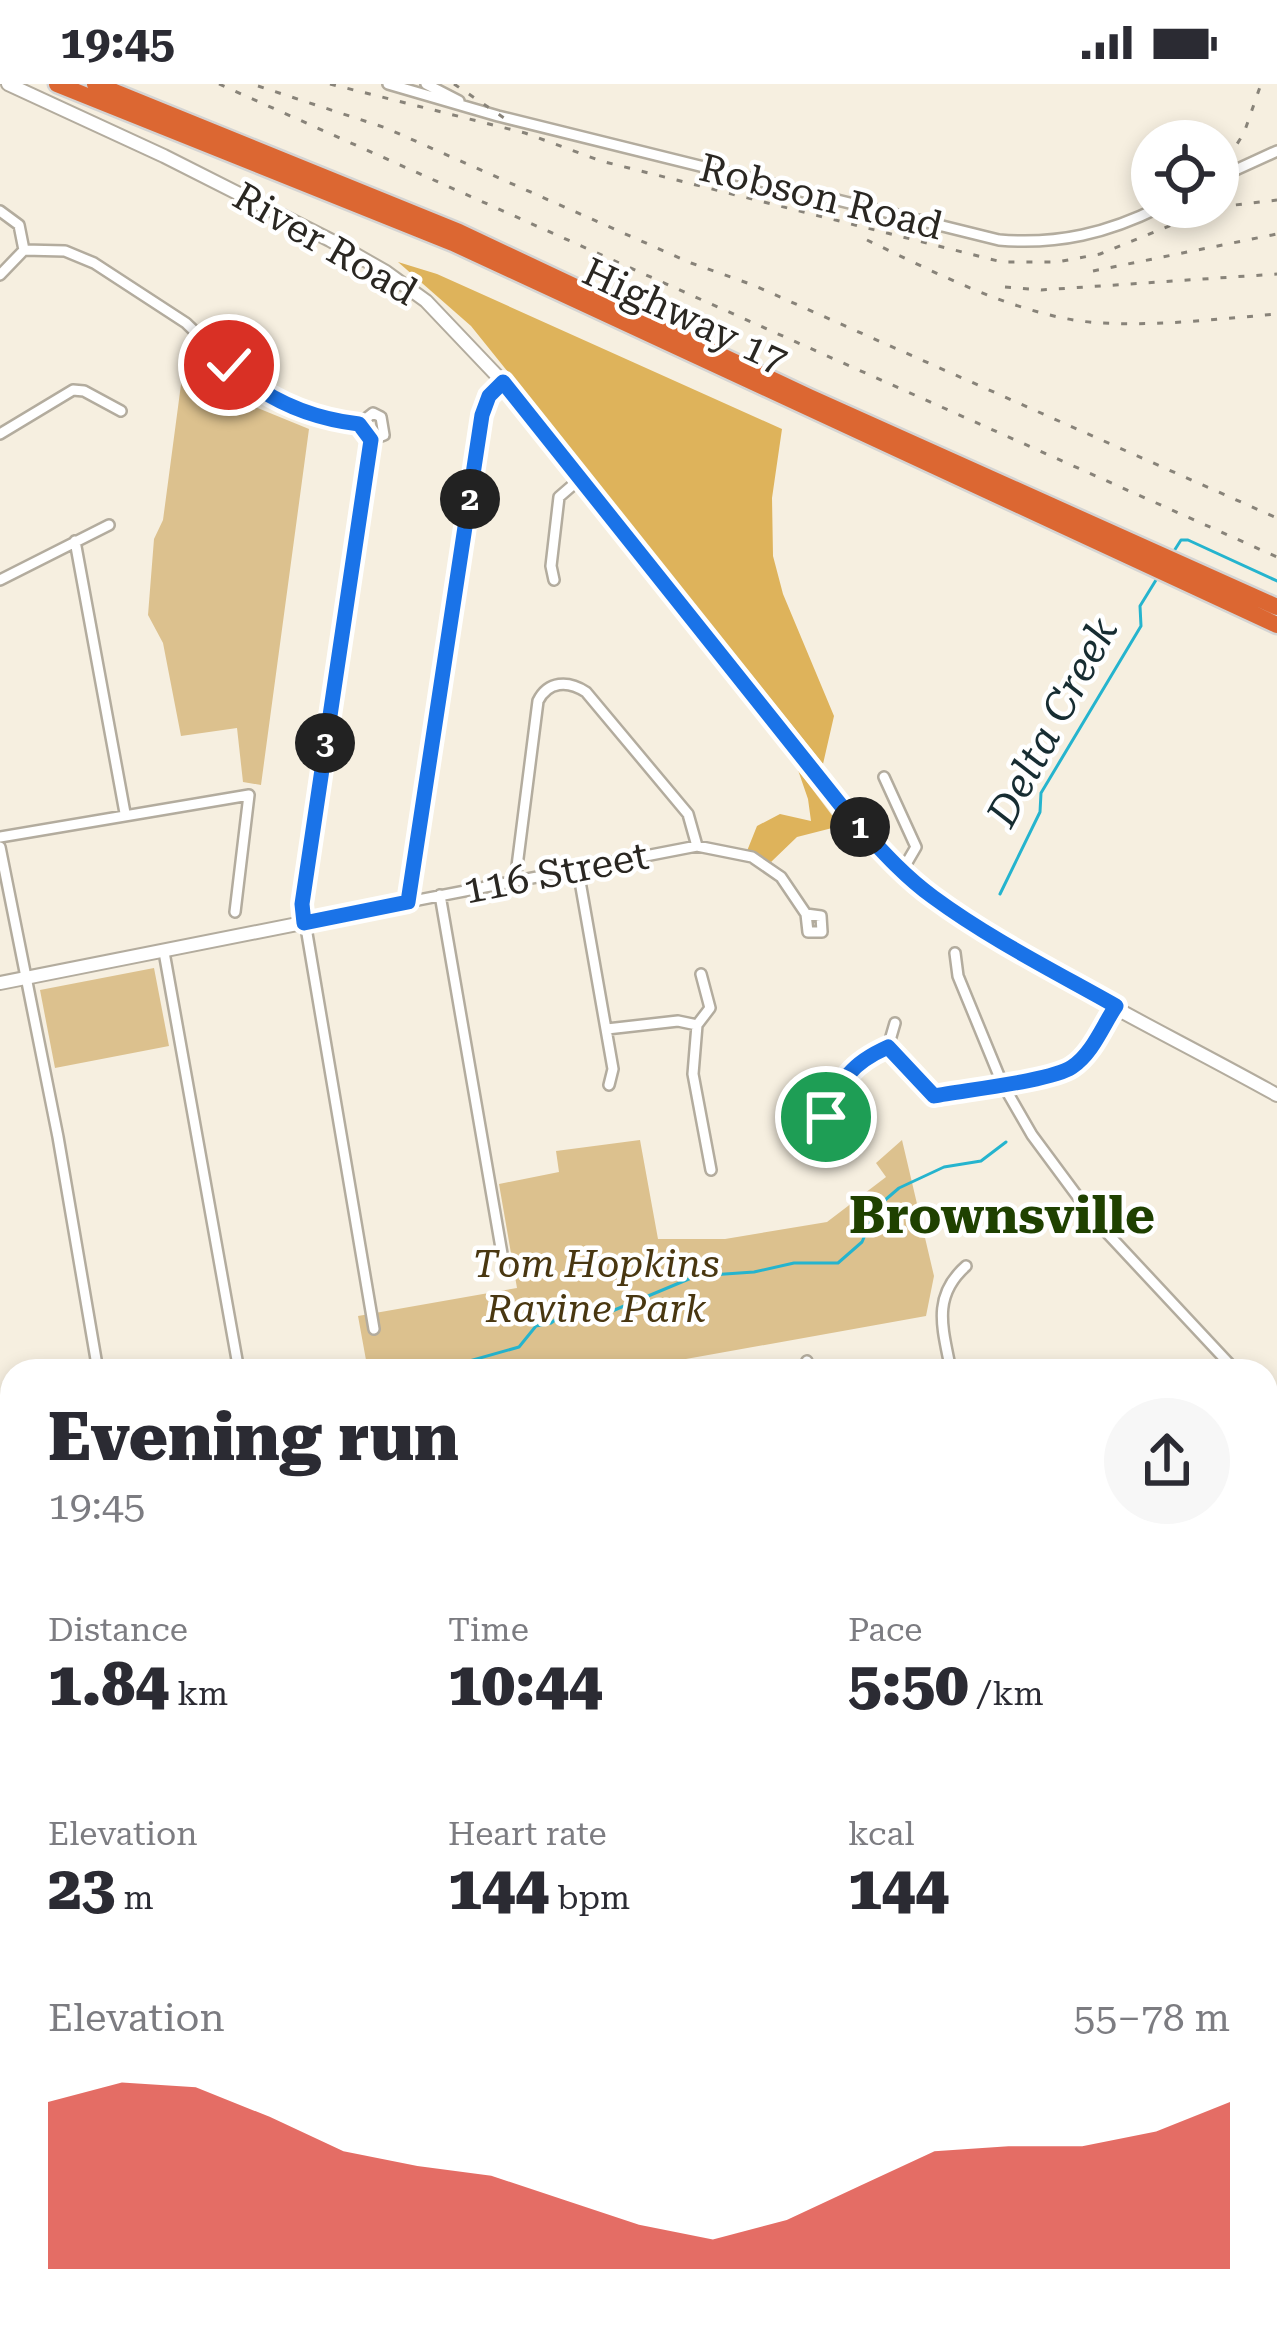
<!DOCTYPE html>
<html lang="en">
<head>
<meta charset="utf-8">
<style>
  :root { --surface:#fff; --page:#f7f7f7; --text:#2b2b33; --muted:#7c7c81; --accent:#d93025 }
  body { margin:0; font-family:"Roboto Serif",serif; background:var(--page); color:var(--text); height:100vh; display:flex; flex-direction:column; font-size:45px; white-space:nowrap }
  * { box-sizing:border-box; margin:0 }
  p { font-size:39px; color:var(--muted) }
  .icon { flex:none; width:66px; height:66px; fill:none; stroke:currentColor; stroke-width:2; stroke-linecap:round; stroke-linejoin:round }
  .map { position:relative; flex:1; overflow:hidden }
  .side { position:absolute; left:0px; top:1275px; width:1278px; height:975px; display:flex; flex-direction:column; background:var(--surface); border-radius:36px 36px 0 0; box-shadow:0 6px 18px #0003 }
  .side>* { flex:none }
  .controls { position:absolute; left:1131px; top:36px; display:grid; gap:24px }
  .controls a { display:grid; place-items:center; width:108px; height:108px; border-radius:50%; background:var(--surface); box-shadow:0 6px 18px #0003; font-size:60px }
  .pin { position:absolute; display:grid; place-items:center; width:102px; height:102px; color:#fff; margin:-51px; border:6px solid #fff; border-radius:50%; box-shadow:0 3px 12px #0007 }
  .km { position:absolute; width:60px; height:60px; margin:-30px; border-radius:50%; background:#222; color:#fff; font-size:33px; line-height:60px; text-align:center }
  .round { display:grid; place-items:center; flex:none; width:126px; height:126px; border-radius:63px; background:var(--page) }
  .head { display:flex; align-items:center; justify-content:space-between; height:204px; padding:0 48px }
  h1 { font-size:66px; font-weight:800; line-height:90px }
  .stats { display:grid; grid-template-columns:repeat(3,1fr); gap:18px; height:204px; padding:12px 48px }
  .stats div { display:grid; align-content:center }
  .stats b { font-size:60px; font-weight:800 }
  .stats small { font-size:33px; font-weight:400 }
  .stats p { font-size:33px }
  .chart { height:336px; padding:24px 48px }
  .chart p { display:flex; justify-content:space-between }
  .chart svg { width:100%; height:216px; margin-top:12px; fill:var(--accent); opacity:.7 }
  .status { display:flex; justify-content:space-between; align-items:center; height:84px; padding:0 60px; background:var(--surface); direction:ltr }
  .status svg { height:33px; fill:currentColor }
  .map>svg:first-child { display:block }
  .green { fill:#dcc18e }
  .forest { fill:#deb35b }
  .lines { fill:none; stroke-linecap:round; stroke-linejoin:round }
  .stream { stroke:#25b4ce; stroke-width:3 }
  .street-casing { stroke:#b3ac9e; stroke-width:14 }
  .secondary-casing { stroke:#b3ac9e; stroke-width:16 }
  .highway-casing { stroke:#d4d4d3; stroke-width:21 }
  .street { stroke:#fff; stroke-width:9 }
  .secondary { stroke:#fff; stroke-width:12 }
  .highway { stroke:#dc6732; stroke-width:16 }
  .rail { stroke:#888379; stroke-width:3; stroke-dasharray:6 12; stroke-linecap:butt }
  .route-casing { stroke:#fff; stroke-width:24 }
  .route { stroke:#1a73e8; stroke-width:15 }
  .labels { text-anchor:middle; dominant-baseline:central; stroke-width:9; stroke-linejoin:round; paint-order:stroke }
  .street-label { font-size:39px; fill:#2a2722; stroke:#fff }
  .park-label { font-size:39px; font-style:italic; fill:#493711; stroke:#fff }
  .water-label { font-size:42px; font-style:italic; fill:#172d32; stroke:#fff }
  .district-label { font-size:51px; font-weight:bold; fill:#1f4100; stroke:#fff }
</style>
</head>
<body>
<div class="status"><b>19:45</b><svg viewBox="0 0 49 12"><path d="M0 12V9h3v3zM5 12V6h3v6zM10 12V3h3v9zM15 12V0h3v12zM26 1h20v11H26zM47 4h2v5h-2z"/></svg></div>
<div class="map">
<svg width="1277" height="2248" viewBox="0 0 1277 2248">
  <rect width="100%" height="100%" fill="#f6efe0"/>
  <path class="green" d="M 182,293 L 309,345 L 261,701 L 243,698 L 237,644 L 181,652 L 163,559 L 148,531 L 154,455 L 163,436 Z
    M 154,884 L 169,962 L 55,984 L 40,906 Z
    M 640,1056 L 658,1155 L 725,1155 L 827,1138 L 886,1093 L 876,1079 L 902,1056 L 934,1192 L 926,1232 L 619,1287 L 368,1287 L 358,1232 L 517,1204 L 499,1100 L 559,1088 L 556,1067 Z
    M 1277,1423 L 1277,1646 L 1266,1645 L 1266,1425 Z"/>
  <path class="forest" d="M 398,178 L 437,190 L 782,345 L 772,414 L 773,472 L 783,510 L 834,632 L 823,680 L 471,242 Z
    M 798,686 L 840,742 L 797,753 L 771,778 L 747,767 L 757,742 L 780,730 L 811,737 L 808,715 Z"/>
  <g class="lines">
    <path class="stream" d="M 1174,467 L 1181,456 L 1188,456 L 1277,497
      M 1000,810 L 1040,728 L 1041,709 L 1141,542 L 1140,522 L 1156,496
      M 405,1287 L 432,1287
      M 434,1287 L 519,1263 L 536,1242 L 551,1239 L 564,1229 L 593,1235 L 696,1192 L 754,1188 L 794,1179 L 838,1179 L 862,1158 L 877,1123 L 899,1104 L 944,1083 L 981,1077 L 1006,1058
      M 1266,1566 L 1277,1567
      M 0,1612 L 12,1613"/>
    <defs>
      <path id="street" d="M 388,0 L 498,32 L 999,156 C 1058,161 1108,149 1160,123
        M 426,0 L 459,17
        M 1218,94 L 1277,67
        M 0,127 L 19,141 L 24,166 L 65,167 L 94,179 L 186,239 L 245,296 L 271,315 L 314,331 L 359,340 L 371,356 L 302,820 L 374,1245
        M 0,191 L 24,166
        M 229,281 L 243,258 L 254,258 L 256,272 L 245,296
        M 359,340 L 373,329 L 381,333 L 384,351 L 371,356
        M 0,350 L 73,306 L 84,307 L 121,327
        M 75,457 L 125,729
        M 0,496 L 109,441
        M 554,496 L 551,482 L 559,413 L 581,394
        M 884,693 L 916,763 L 902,787
        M 0,753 L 249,711 L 235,828
        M 0,763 L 58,1053 L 98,1287
        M 578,786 L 613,985 L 609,1001
        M 515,798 L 538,617 C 548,597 568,596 586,608 L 688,730 L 697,762
        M 440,811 L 505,1187
        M 408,818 L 697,762 L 752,773 L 781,793 L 806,830 L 808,848 L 822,848 L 821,832 L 806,830
        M 164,868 L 239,1287
        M 955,869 L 958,892 L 1002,999 L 1032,1051 L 1095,1136 L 1236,1287
        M 697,941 L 693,990 L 711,1086
        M 607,945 L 678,937 L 697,941 L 710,924 L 701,890
        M 888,963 L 895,939
        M 826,1033 C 842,995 850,981 888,963 L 935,1012 C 965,1006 1051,997 1072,983 C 1093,969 1103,941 1116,922
        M 807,1277 L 809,1287
        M 951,1287 C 943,1245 931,1213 966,1182
        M 1266,1335 L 1277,1358
        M 0,1382 L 12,1380
        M 0,1538 L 2,1547
        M 1266,1825 L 1277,1823
        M 1266,2024 L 1277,2085
        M 1266,2133 L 1277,2131
        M 236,2238 L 238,2248
        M 529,2238 L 531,2248
        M 668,2238 L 669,2248
        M 1109,2238 L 1111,2248
        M 453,2248 L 511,2238"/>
      <path id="secondary" d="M 8,0 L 164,72 L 330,156 L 386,188 L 426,217 L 503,298 L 847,729 C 874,758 901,790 932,813 C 1034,887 1166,949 1277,1011
        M 0,899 L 408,818 L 482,331 L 489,312 L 503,298
        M 1266,1658 L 1277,1660
        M 1266,1677 L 1277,1679
        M 0,2032 L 12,2030
        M 0,2048 L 12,2046
        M 821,2238 L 823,2248"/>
      <path id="highway" d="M 57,0 L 453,159 L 1277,541
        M 95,0 L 459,148 L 809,313 L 1277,523"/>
    </defs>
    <use href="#street" class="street-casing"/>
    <use href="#secondary" class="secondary-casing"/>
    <use href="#highway" class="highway-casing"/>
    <use href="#street" class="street"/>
    <use href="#secondary" class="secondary"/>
    <use href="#highway" class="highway"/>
    <path class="rail" d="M 219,0 L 1277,473
      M 330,0 L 525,49 L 601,77 L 1002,178 L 1057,178 L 1100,170 L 1216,123
      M 454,0 L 507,36
      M 258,2 L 386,44 L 691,179 L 753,201 L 1277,434
      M 1218,90 L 1244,49 L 1261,0
      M 1218,123 L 1277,116
      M 867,156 C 936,189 1024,235 1101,239 C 1160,242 1219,235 1277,230
      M 1093,187 L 1277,150
      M 1005,203 L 1041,206 L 1277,190
      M 0,1664 L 12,1660
      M 1212,2238 L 1223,2248"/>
  </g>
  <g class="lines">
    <defs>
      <path id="route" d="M 229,281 C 266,316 309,334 359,340 L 371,356 L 302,820 L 304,839 L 408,818 L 482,331 L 489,312 L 503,298 L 847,729 C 874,758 901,790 933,813 C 990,855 1054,887 1116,922 C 1103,941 1093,969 1072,983 C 1051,997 965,1006 934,1012 L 888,963 C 850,980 842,995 826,1033"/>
    </defs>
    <use href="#route" class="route-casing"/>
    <use href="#route" class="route"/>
  </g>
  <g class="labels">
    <g class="street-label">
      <text transform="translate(821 113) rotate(14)">Robson Road</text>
      <text transform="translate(325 160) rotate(30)">River Road</text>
      <text transform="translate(685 232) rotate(25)">Highway 17</text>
      <text transform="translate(556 789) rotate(-11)">116 Street</text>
    </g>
    <g class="park-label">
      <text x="596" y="1180">Tom Hopkins<tspan x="596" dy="45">Ravine Park</tspan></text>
    </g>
    <g class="water-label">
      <text transform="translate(1052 638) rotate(-62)">Delta Creek</text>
    </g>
    <g class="district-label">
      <text x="1002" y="1131">Brownsville</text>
    </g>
  </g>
</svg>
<div class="controls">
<a><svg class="icon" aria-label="locate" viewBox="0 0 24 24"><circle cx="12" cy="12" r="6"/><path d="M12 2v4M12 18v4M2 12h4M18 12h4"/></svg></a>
</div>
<div class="pin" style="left:826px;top:1033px;background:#1e9e55"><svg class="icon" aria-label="arrive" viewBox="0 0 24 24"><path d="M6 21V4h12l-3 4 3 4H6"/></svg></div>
<div class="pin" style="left:229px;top:281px;background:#d93025"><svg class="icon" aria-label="check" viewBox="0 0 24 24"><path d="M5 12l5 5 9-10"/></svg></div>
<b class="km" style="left:860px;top:743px">1</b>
<b class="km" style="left:470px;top:415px">2</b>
<b class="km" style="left:325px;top:659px">3</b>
<section class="side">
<div class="head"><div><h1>Evening run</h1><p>19:45</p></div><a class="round"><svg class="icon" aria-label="share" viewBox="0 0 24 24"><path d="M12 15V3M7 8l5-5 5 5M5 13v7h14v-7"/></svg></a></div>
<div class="stats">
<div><p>Distance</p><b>1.84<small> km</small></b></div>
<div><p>Time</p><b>10:44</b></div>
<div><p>Pace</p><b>5:50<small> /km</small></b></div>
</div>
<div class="stats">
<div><p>Elevation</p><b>23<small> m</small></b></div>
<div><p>Heart rate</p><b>144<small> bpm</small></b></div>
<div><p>kcal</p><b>144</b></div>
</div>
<div class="chart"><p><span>Elevation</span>55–78 m</p>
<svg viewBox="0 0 160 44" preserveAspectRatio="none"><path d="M0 44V10L10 6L20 7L30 13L40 20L50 23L60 25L70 30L80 35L90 38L100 34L110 27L120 20L130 19L140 19L150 16L160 10V44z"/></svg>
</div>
</section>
</div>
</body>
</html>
